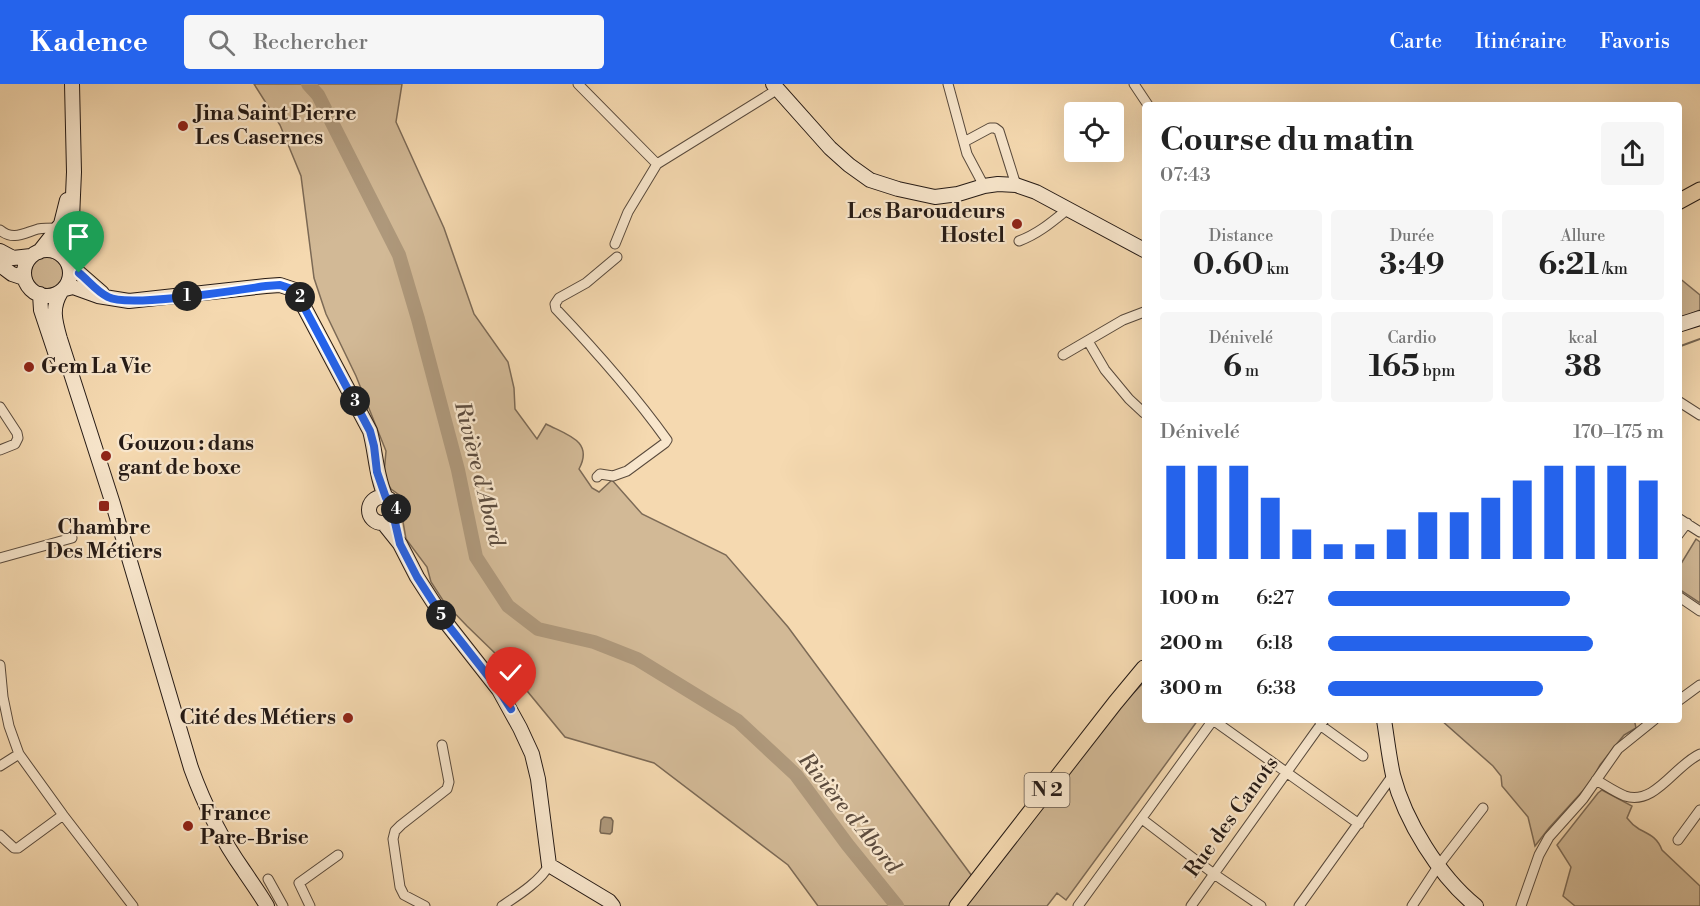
<!DOCTYPE html>
<html lang="fr">
<head>
<meta charset="utf-8">
<style>
  :root { --surface:#fff; --page:#f6f6f6; --text:#222; --muted:#767676; --accent:#2563eb }
  body { margin:0; font-family:"Libre Bodoni",serif; background:var(--page); color:var(--text); height:100vh; display:flex; flex-direction:column; font-size:22px; white-space:nowrap }
  * { box-sizing:border-box; margin:0 }
  p { font-size:20px; color:var(--muted) }
  .icon { flex:none; width:33px; height:33px; fill:none; stroke:currentColor; stroke-width:2; stroke-linecap:round; stroke-linejoin:round }
  .map { position:relative; flex:1; overflow:hidden }
  .details { position:absolute; left:1142px; top:18px; width:540px; height:621px; display:flex; flex-direction:column; background:var(--surface); border-radius:6px; box-shadow:0 6px 24px #0002 }
  .details>* { flex:none }
  .controls { position:absolute; left:1064px; top:18px; display:grid; gap:12px }
  .controls a { display:grid; place-items:center; width:60px; height:60px; border-radius:6px; background:var(--surface); box-shadow:0 6px 24px #0002; font-size:30px }
  .pin { position:absolute; display:grid; place-items:center; width:51px; height:51px; color:#fff; margin:-62px -26px; border-radius:50% 50% 50% 0; rotate:-45deg; box-shadow:0 0 6px #0007 }
  .pin .icon { rotate:45deg }
  .km { position:absolute; width:30px; height:30px; margin:-15px; border-radius:50%; background:#222; color:#fff; font-size:16px; line-height:30px; text-align:center }
  .round { display:grid; place-items:center; flex:none; width:63px; height:63px; border-radius:6px; background:var(--page) }
  .headline { display:flex; align-items:center; justify-content:space-between; height:102px; padding:0 18px }
  h1 { font-size:33px; font-weight:700; line-height:45px }
  .metrics { display:grid; grid-template-columns:repeat(3,1fr); gap:9px; height:102px; padding:6px 18px }
  .metrics div { display:grid; align-content:center; border-radius:6px; background:var(--page); text-align:center }
  .metrics b { font-size:30px; font-weight:700 }
  .metrics small { font-size:16px; font-weight:400 }
  .metrics p { font-size:16px }
  .chart { height:168px; padding:12px 18px }
  .chart p { display:flex; justify-content:space-between }
  .chart svg { width:100%; height:108px; margin-top:6px; stroke:var(--accent); stroke-width:6 }
  ul { padding:0 18px; list-style:none; font-size:20px }
  li { display:grid; grid-template-columns:96px 72px 1fr; align-items:center; height:45px }
  li i { height:15px; border-radius:8px; background:var(--accent) }
  header { display:flex; align-items:center; gap:36px; box-sizing:border-box; height:84px; padding:0 30px; background:var(--accent); color:#fff }
  header strong { font-size:28px }
  nav { display:flex; gap:33px; margin-inline-start:auto; font-size:21px }
  .search { width:420px; height:54px; background:var(--page); display:flex; align-items:center; gap:15px; box-sizing:border-box; padding:0 21px; border-radius:6px; color:var(--muted); font-size:22px }
  .map>svg:first-child { display:block }
  .green { fill:#d2b996; stroke:#7c6a56; stroke-width:1.5 }
  .water { fill:#ae987b; stroke:#776652; stroke-width:1.5 }
  .lines { fill:none; stroke-linecap:round; stroke-linejoin:round }
  .stream { stroke:#776652; stroke-width:2 }
  .river { stroke:#ae987b; stroke-width:14 }
  .street-casing { stroke:#594a3c; stroke-width:11 }
  .secondary-casing { stroke:#251a15; stroke-width:16 }
  .primary-casing { stroke:#251a15; stroke-width:17 }
  .street { stroke:#f8e6cc; stroke-width:9 }
  .secondary { stroke:#f8e6cc; stroke-width:14 }
  .primary { stroke:#f5d9b0; stroke-width:15 }
  .route-casing { stroke:#fff; stroke-width:12 }
  .route { stroke:#2563eb; stroke-width:8 }
  .poi-dot { fill:#8f2418; stroke:#f8e6cc; stroke-width:2 }
  .labels { text-anchor:middle; dominant-baseline:central; stroke-width:4.5; stroke-linejoin:round; paint-order:stroke }
  .shield { fill:#f8e6cc; stroke:#64574c; stroke-width:1.5 }
  .shield-label { font-size:20px; font-weight:bold; fill:#251a15 }
  .poi-label { font-size:21px; font-weight:bold; fill:#251a15; stroke:#f8e6cc; text-anchor:start }
  .street-label { font-size:21px; fill:#251a15; stroke:#f8e6cc }
  .water-label { font-size:22px; font-style:italic; fill:#5c4c3e; stroke:#f8e6cc }
</style>
</head>
<body>
<header>
<strong>Kadence</strong>
<div class="search"><svg class="icon" aria-label="search" viewBox="0 0 24 24"><circle cx="10" cy="10" r="6"/><path d="M15 15l6 6"/></svg>Rechercher</div>
<nav><a>Carte</a><a>Itinéraire</a><a>Favoris</a></nav>
</header>
<div class="map">
<svg width="1700" height="822" viewBox="0 0 1700 822">
  <rect width="100%" height="100%" fill="#f5d9b0"/>
  <filter id="stains"><feTurbulence type="fractalNoise" baseFrequency=".00333" numOctaves="4"/><feColorMatrix values="0 0 0 0 .2 0 0 0 0 .09 0 0 0 0 .02 0 0 0 .5 -.17"/></filter>
  <radialGradient id="worn" r=".72"><stop offset=".6" stop-color="#630" stop-opacity="0"/><stop offset="1" stop-color="#630" stop-opacity=".3"/></radialGradient>
  <path class="green" d="M 254,0 L 402,0 L 396,38 L 444,144 L 474,230 L 508,278 L 514,304 L 515,325 L 537,355 L 546,340 C 567,351 594,357 579,385 L 592,404 L 599,408 L 612,396 L 642,430 L 726,471 L 788,543 L 972,792 L 1118,625 L 1144,598 L 1144,636 L 1198,636 L 1066,816 L 1057,809 L 1047,822 L 818,822 L 788,781 L 654,679 L 565,653 L 500,574 L 467,542 L 444,518 L 431,498 L 427,483 L 406,455 L 403,438 L 406,423 L 402,413 L 391,405 L 386,397 L 384,390 L 386,367 L 356,292 L 326,230 L 314,194 L 301,92 L 280,41 Z
    M31 189a16 16 0 1 1 32 0a16 16 0 1 1-32 0Z
    M 1678,193 L 1700,211 L 1700,226 L 1679,235 Z
    M 1696,455 L 1700,458 L 1700,519 L 1679,505 L 1679,483 Z
    M 1441,636 L 1632,636 L 1635,639 L 1636,644 L 1624,651 L 1615,662 L 1600,681 L 1590,699 L 1549,744 L 1535,762 L 1528,733 L 1502,702 L 1501,692 L 1493,682 Z
    M 1602,706 L 1632,722 L 1627,734 C 1630,738 1634,742 1639,745 C 1650,751 1657,753 1662,766 L 1700,802 L 1700,822 L 1575,822 L 1563,812 L 1571,783 L 1557,761 L 1598,709 Z"/>
  <path class="water" d="M 604,733 L 611,734 L 613,737 L 612,748 L 610,750 L 601,749 L 600,747 L 601,736 Z"/>
  <g class="lines">
    <path class="stream" d="M 1678,263 L 1700,255"/>
    <path class="river" d="M 308,0 L 318,11 L 399,171 L 418,235 L 458,386 L 476,473 L 508,522 L 538,545 L 594,558 L 637,575 L 738,637 L 796,691 L 847,760 L 897,822"/>
    <defs>
      <path id="street" d="M 578,0 L 657,80
        M 948,0 L 967,70 L 984,102
        M 1134,0 L 1148,21
        M 964,58 L 990,44 L 995,44 L 999,47 L 1016,101
        M 0,146 C 13,157 24,149 38,145 C 44,144 51,144 58,144
        M 1019,157 C 1038,150 1052,138 1068,125
        M 615,160 L 628,128 L 657,80 L 778,5
        M 1088,257 L 1105,286 L 1129,315 L 1144,329
        M 1063,271 L 1123,236 L 1144,228
        M 1678,317 L 1700,331
        M 0,323 L 17,349 L 18,354 L 15,360 L 0,366
        M 597,393 L 600,390 L 613,392 L 627,387 L 665,359 L 667,356 C 634,310 595,266 556,225 L 555,220 L 559,214 L 586,199 L 617,173
        M 1678,434 L 1700,448
        M 1678,451 L 1687,439
        M 0,474 L 72,454
        M 1678,512 L 1700,527
        M 0,581 L 3,613 L 9,642 L 19,670 L 63,731 L 133,822
        M 1678,617 L 1700,601
        M 1320,641 L 1363,672
        M 0,682 L 19,670
        M 1596,696 C 1605,701 1615,708 1625,712 C 1655,722 1675,681 1700,670
        M 1142,735 L 1214,790 L 1261,822
        M 0,751 L 14,764 L 18,764 L 63,731
        M 1678,756 L 1700,726
        M 268,795 L 283,822
        M 310,822 L 299,799 L 338,771
        M 425,822 L 404,811 L 400,803 L 393,755 L 395,747 L 401,741 L 447,705 L 449,698 L 442,661
        M 502,822 C 517,812 541,797 549,781
        M 1078,822 L 1213,636 L 1359,740
        M 1191,822 L 1324,636
        M 1299,822 L 1393,691
        M 1412,822 L 1439,781 L 1483,724
        M 1521,822 L 1539,771 L 1549,753 L 1583,715 L 1618,665 L 1654,636"/>
      <path id="secondary" d="M 773,0 L 830,64 L 849,81 L 870,96 L 898,105 L 935,113 L 958,110 L 984,102 L 998,100 L 1016,101 L 1036,108 L 1144,166
        M24 189a23 23 0 1 1 46 0a23 23 0 1 1-46 0Z
        M 0,167 L 13,174 L 31,172
        M 39,168 L 61,140 L 67,116
        M 0,181 L 12,190 L 24,194
        M 70,181 L 74,88 L 72,0
        M 71,185 L 79,189 L 102,209
        M 65,205 L 73,203 L 98,212 L 129,217 L 266,202 L 280,201 L 295,206 L 370,347 C 376,369 376,393 386,414
        M 61,208 C 51,224 55,237 60,255 L 113,420 L 191,684 C 204,720 222,756 244,787 C 252,799 260,810 267,822
        M 40,210 L 41,226 L 57,274
        M 1678,241 L 1700,234
        M369 426a13 13 0 1 1 26 0a13 13 0 1 1-26 0Z
        M 384,440 L 400,460 L 417,493 L 448,541 L 499,606 L 520,644 L 532,670 L 538,695 L 549,781 L 609,817 L 613,822
        M 1384,636 C 1387,654 1389,673 1393,691 C 1405,737 1439,792 1476,822"/>
      <path id="primary" d="M 1678,118 L 1700,106
        M 957,822 L 1115,619 L 1144,584"/>
    </defs>
    <use href="#street" class="street-casing"/>
    <use href="#secondary" class="secondary-casing"/>
    <use href="#primary" class="primary-casing"/>
    <use href="#street" class="street"/>
    <use href="#secondary" class="secondary"/>
    <use href="#primary" class="primary"/>
  </g>
  <g class="lines">
    <defs>
      <path id="route" d="M 79,189 C 88,196 97,208 108,213 C 128,224 238,206 266,202 L 280,201 L 295,206 L 370,347 L 374,362 L 377,388 L 386,414 L 390,415 L 395,422 L 394,434 L 400,460 L 417,493 L 448,541 L 499,606 L 511,625"/>
    </defs>
    <use href="#route" class="route-casing"/>
    <use href="#route" class="route"/>
  </g>
  <g class="poi-dot">
    <circle cx="183" cy="42" r="6"/>
    <circle cx="1017" cy="140" r="6"/>
    <circle cx="29" cy="283" r="6"/>
    <circle cx="106" cy="372" r="6"/>
    <rect x="98" y="416" width="12" height="12" rx="3"/>
    <circle cx="348" cy="634" r="6"/>
    <circle cx="188" cy="742" r="6"/>
  </g>
  <g class="labels">
    <rect class="shield" x="1024.5" y="689" width="45" height="34" rx="4.5"/>
    <g class="shield-label">
      <text x="1047" y="706">N 2</text>
    </g>
    <g class="poi-label">
      <text x="195" y="30">Jina Saint Pierre<tspan x="195" dy="24">Les Casernes</tspan></text>
      <text x="1005" y="128" text-anchor="end">Les Baroudeurs<tspan x="1005" dy="24">Hostel</tspan></text>
      <text x="41" y="283">Gem La Vie</text>
      <text x="118" y="360">Gouzou : dans<tspan x="118" dy="24">gant de boxe</tspan></text>
      <text x="104" y="444" text-anchor="middle">Chambre<tspan x="104" dy="24">Des Métiers</tspan></text>
      <text x="336" y="634" text-anchor="end">Cité des Métiers</text>
      <text x="200" y="730">France<tspan x="200" dy="24">Pare-Brise</tspan></text>
    </g>
    <g class="street-label">
      <text transform="translate(1232 733) rotate(-54)">Rue des Canots</text>
    </g>
    <g class="water-label">
      <text transform="translate(479 390) rotate(76)">Rivière d'Abord</text>
      <text transform="translate(849 729) rotate(51)">Rivière d'Abord</text>
    </g>
  </g>
  <rect width="100%" height="100%" filter="url(#stains)"/>
  <rect width="100%" height="100%" fill="url(#worn)"/>
</svg>
<div class="controls">
<a><svg class="icon" aria-label="locate" viewBox="0 0 24 24"><circle cx="12" cy="12" r="6"/><path d="M12 2v4M12 18v4M2 12h4M18 12h4"/></svg></a>
</div>
<div class="pin" style="left:79px;top:189px;background:#1e9e55"><svg class="icon" aria-label="arrive" viewBox="0 0 24 24"><path d="M6 21V4h12l-3 4 3 4H6"/></svg></div>
<div class="pin" style="left:511px;top:625px;background:#d93025"><svg class="icon" aria-label="check" viewBox="0 0 24 24"><path d="M5 12l5 5 9-10"/></svg></div>
<b class="km" style="left:187px;top:212px">1</b>
<b class="km" style="left:300px;top:213px">2</b>
<b class="km" style="left:355px;top:317px">3</b>
<b class="km" style="left:396px;top:425px">4</b>
<b class="km" style="left:441px;top:531px">5</b>
<section class="details">
<div class="headline"><div><h1>Course du matin</h1><p>07:43</p></div><a class="round"><svg class="icon" aria-label="share" viewBox="0 0 24 24"><path d="M12 15V3M7 8l5-5 5 5M5 13v7h14v-7"/></svg></a></div>
<div class="metrics">
<div><p>Distance</p><b>0.60<small> km</small></b></div>
<div><p>Durée</p><b>3:49</b></div>
<div><p>Allure</p><b>6:21<small> /km</small></b></div>
</div>
<div class="metrics">
<div><p>Dénivelé</p><b>6<small> m</small></b></div>
<div><p>Cardio</p><b>165<small> bpm</small></b></div>
<div><p>kcal</p><b>38</b></div>
</div>
<div class="chart"><p><span>Dénivelé</span>170–175 m</p>
<svg viewBox="0 0 160 44" preserveAspectRatio="none"><path d="M5 44V6M15 44V6M25 44V6M35 44V19M45 44V32M55 44V38M65 44V38M75 44V32M85 44V25M95 44V25M105 44V19M115 44V12M125 44V6M135 44V6M145 44V6M155 44V12"/></svg>
</div>
<ul>
<li><b>100 m</b>6:27<i style="width:72%"></i></li>
<li><b>200 m</b>6:18<i style="width:79%"></i></li>
<li><b>300 m</b>6:38<i style="width:64%"></i></li>
</ul>
</section>
</div>
</body>
</html>
